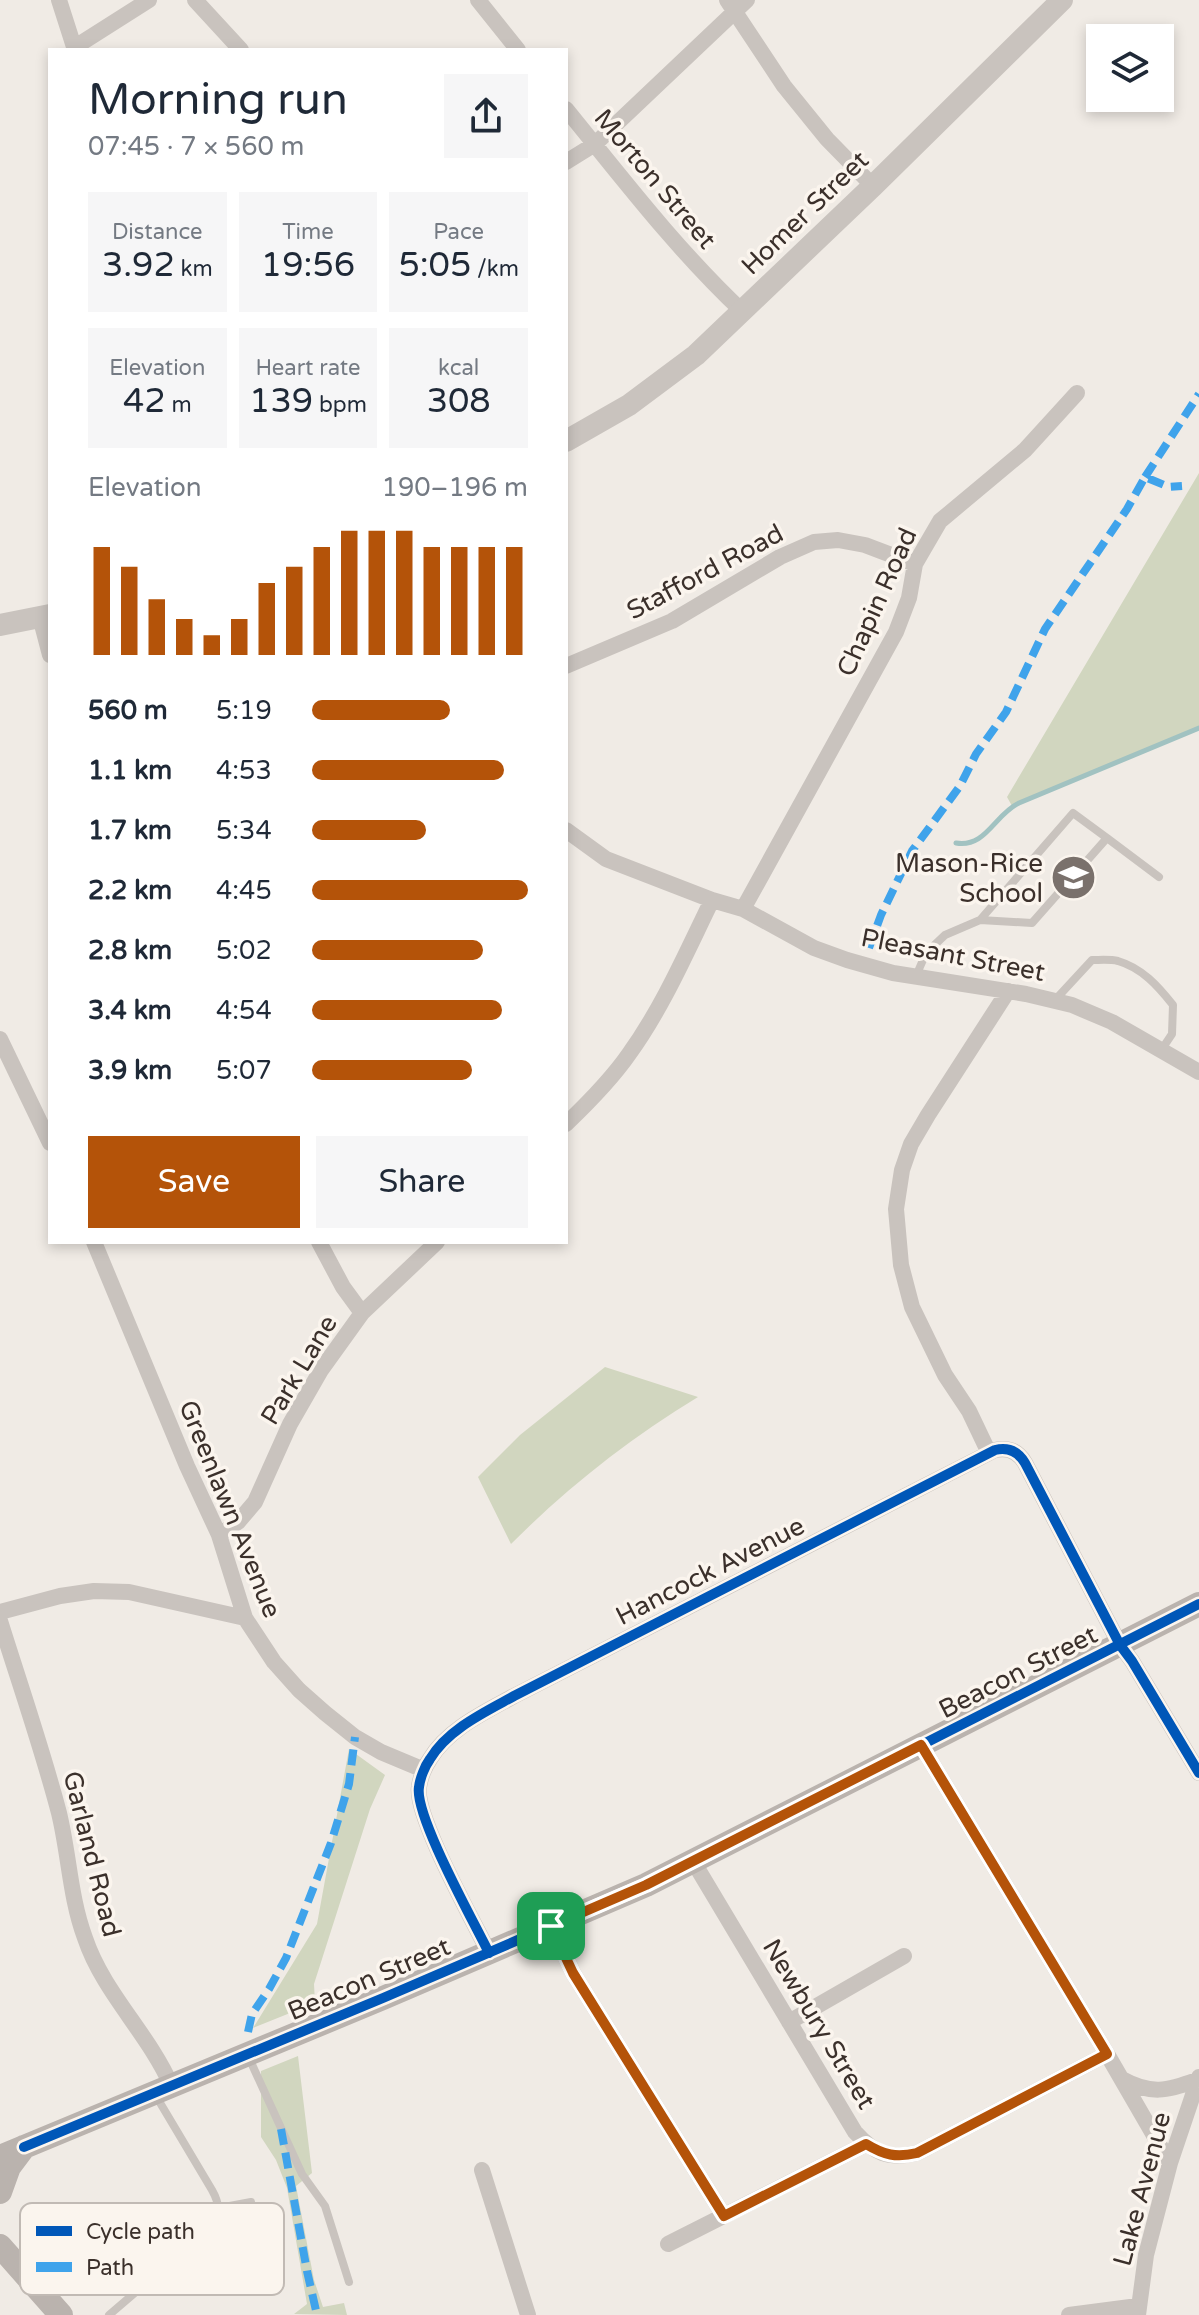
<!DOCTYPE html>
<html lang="en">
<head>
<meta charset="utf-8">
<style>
  :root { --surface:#fff; --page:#f6f6f7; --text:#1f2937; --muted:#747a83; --accent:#b45309 }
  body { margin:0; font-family:"Varela Round",sans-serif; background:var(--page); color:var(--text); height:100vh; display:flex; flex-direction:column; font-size:30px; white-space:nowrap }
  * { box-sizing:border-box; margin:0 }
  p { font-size:26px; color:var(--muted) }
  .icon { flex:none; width:44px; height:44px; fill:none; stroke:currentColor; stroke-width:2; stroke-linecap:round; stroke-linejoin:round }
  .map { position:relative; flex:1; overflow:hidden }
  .side { position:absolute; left:48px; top:48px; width:520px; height:1196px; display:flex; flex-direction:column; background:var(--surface); border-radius:0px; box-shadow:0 4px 12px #0003 }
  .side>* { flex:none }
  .tools { position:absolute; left:1086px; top:24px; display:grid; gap:16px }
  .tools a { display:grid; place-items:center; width:88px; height:88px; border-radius:0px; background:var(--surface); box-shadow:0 4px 12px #0003; font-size:40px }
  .pin { position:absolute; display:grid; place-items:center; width:68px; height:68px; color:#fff; margin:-34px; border-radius:16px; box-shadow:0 4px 12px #0006 }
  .round { display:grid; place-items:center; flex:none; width:84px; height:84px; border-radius:0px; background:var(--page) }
  .summary { display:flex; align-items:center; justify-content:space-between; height:136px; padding:0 40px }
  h1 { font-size:44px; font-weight:600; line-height:60px }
  .figures { display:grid; grid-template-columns:repeat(3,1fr); gap:12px; height:136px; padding:8px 40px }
  .figures div { display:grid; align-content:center; border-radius:0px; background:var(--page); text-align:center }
  .figures b { font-size:34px; font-weight:600 }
  .figures small { font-size:22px; font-weight:400 }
  .figures p { font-size:22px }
  .chart { height:224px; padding:16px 40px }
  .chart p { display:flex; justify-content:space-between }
  .chart svg { width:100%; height:144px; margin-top:8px; stroke:var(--accent); stroke-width:6 }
  .button { display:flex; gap:16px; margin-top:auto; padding:16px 40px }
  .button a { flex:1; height:92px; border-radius:0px; background:var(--accent); color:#fff; font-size:32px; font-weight:600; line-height:92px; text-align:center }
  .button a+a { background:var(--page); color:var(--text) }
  ul { padding:0 40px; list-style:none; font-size:26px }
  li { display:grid; grid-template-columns:128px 96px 1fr; align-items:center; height:60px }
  li i { height:20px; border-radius:10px; background:var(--accent) }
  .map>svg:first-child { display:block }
  .green { fill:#d1d6bf }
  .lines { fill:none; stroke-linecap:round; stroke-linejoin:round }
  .stream { stroke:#a1c2c1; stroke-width:5 }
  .service { stroke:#c9c3be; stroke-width:8 }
  .minor { stroke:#c9c3be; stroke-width:16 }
  .tertiary { stroke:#c9c3be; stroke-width:22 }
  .secondary { stroke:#bab3ae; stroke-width:24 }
  .quiet { stroke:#3fa3eb; stroke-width:8; stroke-dasharray:16 8; stroke-linecap:butt }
  .cycleway-casing { stroke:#fbf5ee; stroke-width:15 }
  .cycleway { stroke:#0057b8; stroke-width:10 }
  .route-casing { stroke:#fff; stroke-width:16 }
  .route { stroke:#b45309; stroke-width:10 }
  .labels { text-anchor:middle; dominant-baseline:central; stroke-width:7; stroke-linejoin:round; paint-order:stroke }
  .street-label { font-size:26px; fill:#3b302b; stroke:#fbf5ee }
  .poi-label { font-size:26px; fill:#3b302b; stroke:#fbf5ee; text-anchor:end }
  .key { fill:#fbf5ee; stroke:#c1bab4; stroke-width:2 }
  .key-label { font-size:22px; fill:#3b302b }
</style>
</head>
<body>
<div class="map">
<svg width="1199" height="2315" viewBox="0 0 1199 2315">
  <rect width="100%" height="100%" fill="#f0ebe5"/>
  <path class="green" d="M 1199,473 L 1199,728 L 1012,806 L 1007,797 Z
    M 605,1367 L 698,1397 C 629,1439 568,1487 511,1544 L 478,1477 L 520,1435 Z
    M 349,1749 L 385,1775 L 370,1809 L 314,1984 L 315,2003 L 253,2028 L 317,1924 Z
    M 298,2056 L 312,2173 L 296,2186 L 314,2280 L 323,2307 L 344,2303 L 347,2315 L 294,2314 L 307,2304 L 287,2188 L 276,2160 L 261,2137 L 261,2071 Z"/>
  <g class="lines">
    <path class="stream" d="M 956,843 C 986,848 994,815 1019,803 L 1199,728"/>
    <path class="service" d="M 1107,838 L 1159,877
      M 916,976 L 926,953 L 945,935 L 980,920 L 1032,923 L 1107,838 L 1073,813 L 980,920
      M 1055,1000 L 1092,960 C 1100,960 1110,959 1118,961 C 1142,968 1158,986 1173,1005 L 1172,1034 L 1162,1049
      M 249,2058 L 302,2174 L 325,2206 L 349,2282
      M 219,2208 L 251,2202 L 264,2271
      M 109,2315 L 207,2231 C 221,2218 221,2206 212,2190 L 156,2096"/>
    <path class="minor" d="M 59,0 L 75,50
      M 195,0 L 241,50
      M 478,0 L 518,50
      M 727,0 L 784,86 L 827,139 L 873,186
      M 75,47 L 149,0
      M 566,109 C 623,179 677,250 743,312
      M 566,162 L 595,144 L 747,0
      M 40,617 L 50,655
      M 566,666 L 672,621 L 780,557 L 814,542 L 838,540 L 865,545 L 915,564
      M 566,830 L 606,859 L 712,900 L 743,909 L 814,948 L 847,960 L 893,973 L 1026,994 L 1072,1005 L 1112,1022 L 1199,1072
      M 743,909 L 896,632 L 909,598 L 915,564 L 940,521 L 1025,450 L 1077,393
      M 0,1039 L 50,1143
      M 566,1124 C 589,1102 611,1080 629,1054 C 663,1007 687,951 712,900
      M 94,1242 L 187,1466 L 219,1535 L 245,1618 L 274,1662 L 299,1690 L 325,1713 L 355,1737 L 381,1752 L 424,1770
      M 319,1242 L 343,1287 L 362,1313
      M 989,1453 L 969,1411 L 945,1375 L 912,1307 L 901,1265 L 896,1209 L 902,1170 L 911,1144 L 928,1115 L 1008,991
      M 219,1535 L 238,1522 L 255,1502 L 290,1424 L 321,1370 L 362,1313 L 437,1242
      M 0,1612 L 60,1596 L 94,1591 L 129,1592 L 245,1618
      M 0,1621 C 20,1685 42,1748 59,1813 C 69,1854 70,1898 85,1938 C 103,1992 148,2033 171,2085
      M 921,1745 L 1107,2054 L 1170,2163
      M 693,1861 L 855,2132 C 874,2153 888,2160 917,2153 L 1107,2054
      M 551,1926 L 573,1973 L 724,2216
      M 489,1953 C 474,1922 414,1815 419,1787 C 420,1778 425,1766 430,1759 C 448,1729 485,1712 514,1696 L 995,1450 C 1008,1447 1018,1451 1025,1463 L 1120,1645 L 1132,1661 L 1199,1773
      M 789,2022 L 904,1956
      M 1122,2079 C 1151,2095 1167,2091 1197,2080
      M 482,2170 L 528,2315
      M 668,2244 L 866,2144
      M 1069,2315 L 1138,2306
      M 1138,2315 L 1146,2255 L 1170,2163 L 1199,2077"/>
    <path class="tertiary" d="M 566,441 L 629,405 L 696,355 L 873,186 L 1062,0
      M 0,625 L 50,615"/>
    <path class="secondary" d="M 0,2157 L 383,1998 L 646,1885 L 1199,1604
      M 0,2192 L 9,2167 L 24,2147
      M 0,2246 L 61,2315"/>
    <path class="quiet" d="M 1145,477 L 1199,394
      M 869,948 L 881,915 L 912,851 L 960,786 L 976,754 L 1006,712 L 1045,629 L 1127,509 L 1145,477 L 1169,487 L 1182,486
      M 248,2032 L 252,2014 L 269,1989 L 286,1958 L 331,1843 L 349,1784 L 355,1737
      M 281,2129 L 307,2271 L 317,2315"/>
    <defs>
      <path id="cycleway" d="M 489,1953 C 474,1922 414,1815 419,1787 C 420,1778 425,1766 430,1759 C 448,1729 485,1712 514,1696 L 995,1450 C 1008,1447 1018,1451 1025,1463 L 1120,1645 L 1132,1661 L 1199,1773
        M 24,2147 L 383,1998 L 646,1885 L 1199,1604"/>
    </defs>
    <use href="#cycleway" class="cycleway-casing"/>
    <use href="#cycleway" class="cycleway"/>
  </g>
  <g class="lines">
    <defs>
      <path id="route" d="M 921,1745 L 1107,2054 L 917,2153 C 896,2158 884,2155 866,2144 L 724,2216 L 573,1973 L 551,1926 L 646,1885 Z"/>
    </defs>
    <use href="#route" class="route-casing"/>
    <use href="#route" class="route"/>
  </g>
  <defs>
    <symbol id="school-disc" viewBox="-11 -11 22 22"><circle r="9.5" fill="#7a716c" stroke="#fbf5ee"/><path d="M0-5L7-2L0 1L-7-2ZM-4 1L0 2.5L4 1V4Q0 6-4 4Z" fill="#fff"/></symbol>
  </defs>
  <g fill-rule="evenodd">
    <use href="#school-disc" x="1048" y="852" width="51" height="51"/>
  </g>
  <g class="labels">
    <g class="street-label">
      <text transform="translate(655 179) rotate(50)">Morton Street</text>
      <text transform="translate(805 213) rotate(-44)">Homer Street</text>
      <text transform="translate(705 572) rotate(-28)">Stafford Road</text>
      <text transform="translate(877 602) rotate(-66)">Chapin Road</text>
      <text transform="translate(953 955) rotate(11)">Pleasant Street</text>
      <text transform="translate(299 1370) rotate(-59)">Park Lane</text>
      <text transform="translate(230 1509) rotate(68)">Greenlawn Avenue</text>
      <text transform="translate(710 1571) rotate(-27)">Hancock Avenue</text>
      <text transform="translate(1018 1672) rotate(-27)">Beacon Street</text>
      <text transform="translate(92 1854) rotate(76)">Garland Road</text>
      <text transform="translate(369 1979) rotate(-23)">Beacon Street</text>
      <text transform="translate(819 2024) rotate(59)">Newbury Street</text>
      <text transform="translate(1142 2189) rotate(-75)">Lake Avenue</text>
    </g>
    <g class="poi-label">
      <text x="1043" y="863">Mason-Rice<tspan x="1043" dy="30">School</tspan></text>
    </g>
  </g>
  <rect x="20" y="2203" width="264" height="92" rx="12" class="key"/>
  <rect x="36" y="2226" width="36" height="10" fill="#0057b8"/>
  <rect x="36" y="2262" width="36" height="10" fill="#3fa3eb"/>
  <g class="key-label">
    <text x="86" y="2239">Cycle path</text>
    <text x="86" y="2275">Path</text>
  </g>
</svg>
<div class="tools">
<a><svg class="icon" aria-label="layers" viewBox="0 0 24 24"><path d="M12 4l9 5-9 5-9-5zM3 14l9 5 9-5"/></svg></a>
</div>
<div class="pin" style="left:551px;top:1926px;background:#1e9e55"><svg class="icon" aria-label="arrive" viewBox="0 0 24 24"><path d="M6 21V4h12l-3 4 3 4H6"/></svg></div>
<section class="side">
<div class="summary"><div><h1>Morning run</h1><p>07:45 · 7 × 560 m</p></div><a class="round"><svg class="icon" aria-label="share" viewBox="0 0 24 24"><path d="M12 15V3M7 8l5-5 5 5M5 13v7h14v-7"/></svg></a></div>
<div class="figures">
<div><p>Distance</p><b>3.92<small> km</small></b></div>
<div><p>Time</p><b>19:56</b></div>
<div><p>Pace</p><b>5:05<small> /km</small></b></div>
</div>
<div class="figures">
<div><p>Elevation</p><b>42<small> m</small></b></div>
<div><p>Heart rate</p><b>139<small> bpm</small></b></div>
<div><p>kcal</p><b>308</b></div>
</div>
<div class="chart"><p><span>Elevation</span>190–196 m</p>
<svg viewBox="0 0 160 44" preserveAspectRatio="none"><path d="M5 44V11M15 44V17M25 44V27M35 44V33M45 44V38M55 44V33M65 44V22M75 44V17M85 44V11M95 44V6M105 44V6M115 44V6M125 44V11M135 44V11M145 44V11M155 44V11"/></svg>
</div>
<ul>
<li><b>560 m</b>5:19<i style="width:64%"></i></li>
<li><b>1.1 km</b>4:53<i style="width:89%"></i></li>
<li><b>1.7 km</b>5:34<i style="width:53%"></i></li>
<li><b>2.2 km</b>4:45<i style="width:100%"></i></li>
<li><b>2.8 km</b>5:02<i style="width:79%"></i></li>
<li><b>3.4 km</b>4:54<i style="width:88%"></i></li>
<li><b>3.9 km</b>5:07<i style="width:74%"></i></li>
</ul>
<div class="button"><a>Save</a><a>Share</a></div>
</section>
</div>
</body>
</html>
